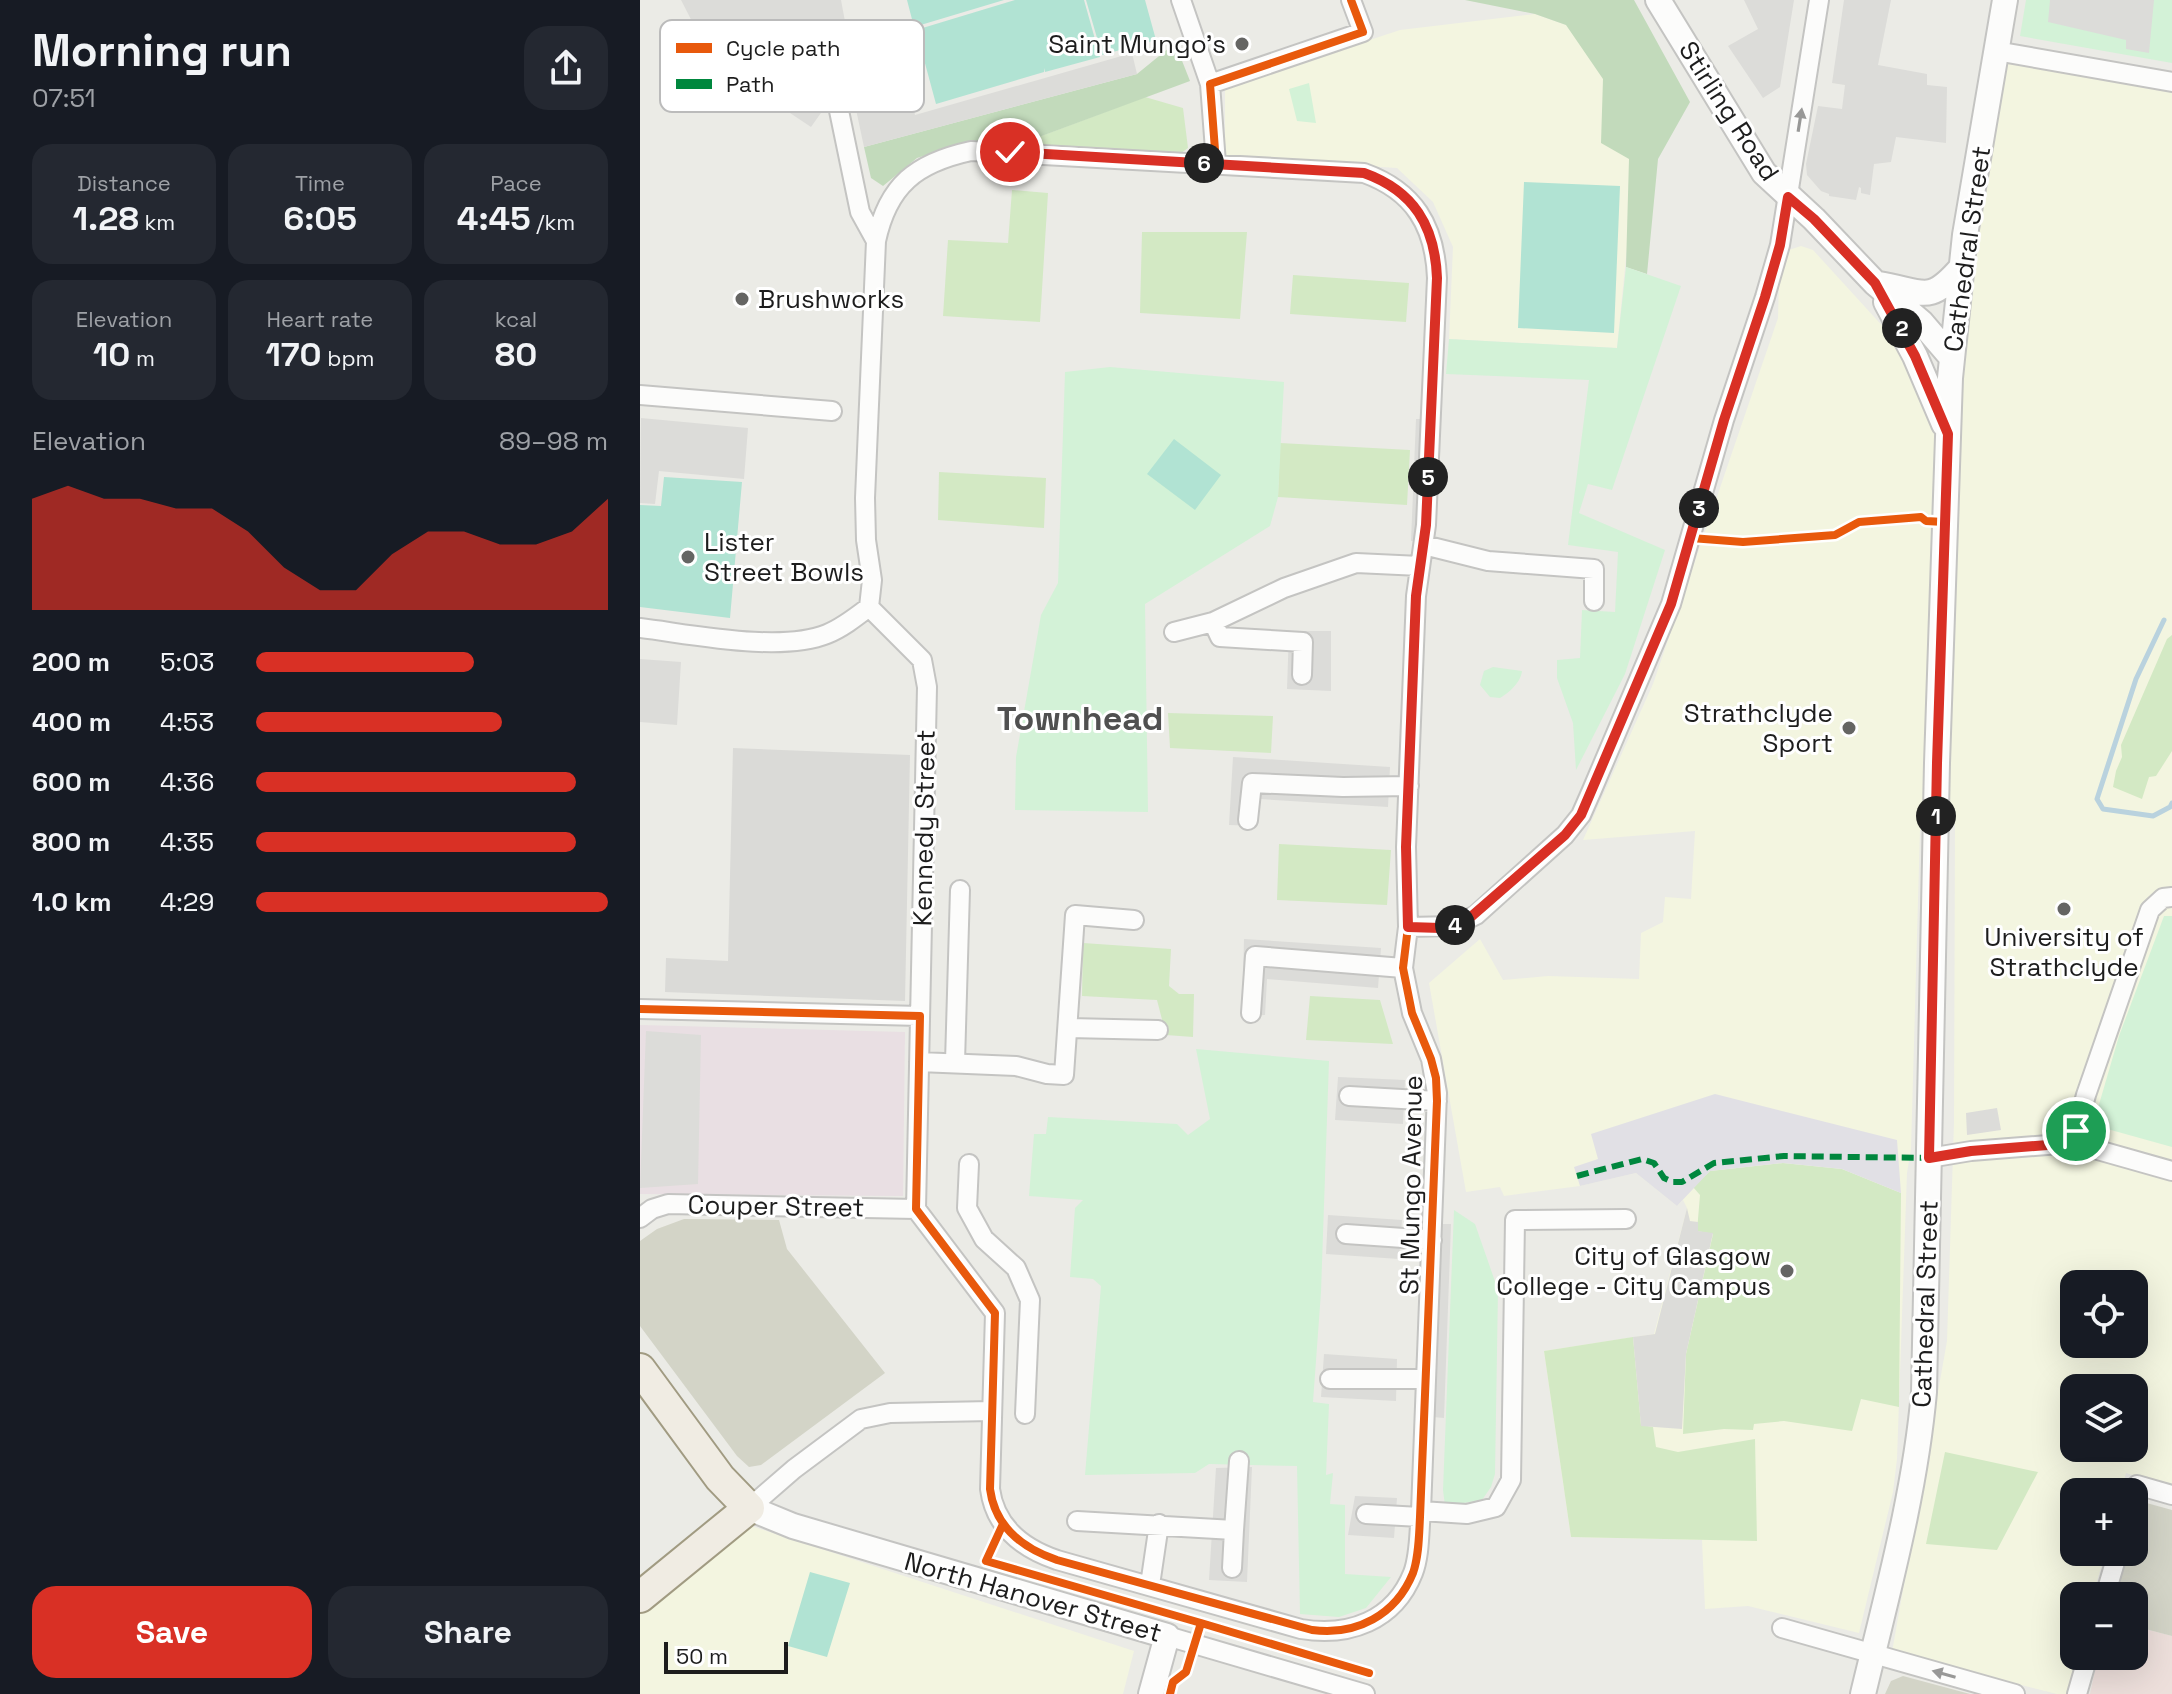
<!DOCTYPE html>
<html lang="en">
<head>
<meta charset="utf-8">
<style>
  :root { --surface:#171b24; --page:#242831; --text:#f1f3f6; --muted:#9ea1a6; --accent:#d93025 }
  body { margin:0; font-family:"Space Grotesk",sans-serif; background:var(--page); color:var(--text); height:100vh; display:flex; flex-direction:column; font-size:30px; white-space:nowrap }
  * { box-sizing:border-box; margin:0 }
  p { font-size:26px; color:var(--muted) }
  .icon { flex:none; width:44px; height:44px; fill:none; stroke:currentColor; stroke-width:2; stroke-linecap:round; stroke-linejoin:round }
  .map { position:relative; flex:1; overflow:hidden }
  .drawer { display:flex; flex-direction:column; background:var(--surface); width:640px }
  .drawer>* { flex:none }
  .tools { position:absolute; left:1420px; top:1270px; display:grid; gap:16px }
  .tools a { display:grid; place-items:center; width:88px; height:88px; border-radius:16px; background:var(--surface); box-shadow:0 8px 32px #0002; font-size:40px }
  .scale { position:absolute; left:24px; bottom:20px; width:124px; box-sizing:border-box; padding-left:8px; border:4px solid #1d1d1d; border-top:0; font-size:22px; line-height:28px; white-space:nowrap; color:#1d1d1d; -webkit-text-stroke:6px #fff; paint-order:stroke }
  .pin { position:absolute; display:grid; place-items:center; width:68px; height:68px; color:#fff; margin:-34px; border:4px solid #fff; border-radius:50%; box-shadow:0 2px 8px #0007 }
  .km { position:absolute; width:40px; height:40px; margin:-20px; border-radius:50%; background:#222; color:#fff; font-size:22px; line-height:40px; text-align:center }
  .round { display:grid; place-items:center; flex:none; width:84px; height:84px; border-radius:24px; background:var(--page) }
  .head { display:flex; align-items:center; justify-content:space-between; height:136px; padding:0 32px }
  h1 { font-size:44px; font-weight:600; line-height:60px }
  .stats { display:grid; grid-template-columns:repeat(3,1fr); gap:12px; height:136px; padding:8px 32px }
  .stats div { display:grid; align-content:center; border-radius:20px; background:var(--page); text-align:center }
  .stats b { font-size:34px; font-weight:600 }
  .stats small { font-size:22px; font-weight:400 }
  .stats p { font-size:22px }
  .chart { height:224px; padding:16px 32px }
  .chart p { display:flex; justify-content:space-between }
  .chart svg { width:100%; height:144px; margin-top:8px; fill:var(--accent); opacity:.7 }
  .primary-button { display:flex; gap:16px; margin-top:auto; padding:16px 32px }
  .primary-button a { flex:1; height:92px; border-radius:24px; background:var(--accent); color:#fff; font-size:32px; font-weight:600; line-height:92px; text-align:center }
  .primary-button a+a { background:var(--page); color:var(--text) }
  ul { padding:0 32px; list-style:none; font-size:26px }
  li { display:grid; grid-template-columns:128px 96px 1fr; align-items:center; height:60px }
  li i { height:20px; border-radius:10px; background:var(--accent) }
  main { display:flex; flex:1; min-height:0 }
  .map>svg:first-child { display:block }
  .residential { fill:#dadad7 }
  .commercial { fill:#eddfdb }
  .industrial { fill:#e9dfe3 }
  .education { fill:#f3f5e0; fill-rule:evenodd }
  .construction { fill:#d3d4c7 }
  .grass { fill:#d3e9c4 }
  .forest { fill:#c2dabb }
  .park { fill:#d3f2d7 }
  .pitch { fill:#b1e3d3 }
  .parking { fill:#dcdcd9 }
  .plaza { fill:#e1e0e5 }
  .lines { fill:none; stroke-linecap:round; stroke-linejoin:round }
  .stream { stroke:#b9d2de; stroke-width:5 }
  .minor-casing { stroke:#c4c4c2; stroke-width:22 }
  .tertiary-casing { stroke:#c4c4c2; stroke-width:28 }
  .primary-casing { stroke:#a19b82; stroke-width:34 }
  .minor { stroke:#fcfcfb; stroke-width:18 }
  .tertiary { stroke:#fcfcfb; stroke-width:24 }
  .primary { stroke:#f0ece3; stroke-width:30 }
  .quiet { stroke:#00873e; stroke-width:6; stroke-dasharray:12 6; stroke-linecap:butt }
  .cycleway-casing { stroke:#fff; stroke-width:13 }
  .cycleway { stroke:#e8590c; stroke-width:8 }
  .oneway { fill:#989897 }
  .route-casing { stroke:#fff; stroke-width:16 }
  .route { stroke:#d93025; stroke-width:10 }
  .poi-dot { fill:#656563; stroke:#fff; stroke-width:3 }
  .labels { text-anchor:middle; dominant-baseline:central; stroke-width:6; stroke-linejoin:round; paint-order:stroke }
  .poi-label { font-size:26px; fill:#1d1d1d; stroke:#fff; text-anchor:end }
  .street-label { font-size:26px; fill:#1d1d1d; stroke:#fff }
  .district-label { font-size:34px; font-weight:bold; fill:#505050; stroke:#fff }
  .key { fill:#fff; stroke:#bbb; stroke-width:2 }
  .key-label { font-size:22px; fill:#1d1d1d }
</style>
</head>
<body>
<main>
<section class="drawer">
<div class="head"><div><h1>Morning run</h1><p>07:51</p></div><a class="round"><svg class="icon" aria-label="share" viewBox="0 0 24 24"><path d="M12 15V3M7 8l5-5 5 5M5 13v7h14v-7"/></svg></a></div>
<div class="stats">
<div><p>Distance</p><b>1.28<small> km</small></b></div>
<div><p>Time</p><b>6:05</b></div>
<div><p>Pace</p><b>4:45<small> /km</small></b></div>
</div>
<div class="stats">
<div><p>Elevation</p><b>10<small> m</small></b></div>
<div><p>Heart rate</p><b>170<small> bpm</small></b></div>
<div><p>kcal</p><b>80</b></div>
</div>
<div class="chart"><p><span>Elevation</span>89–98 m</p>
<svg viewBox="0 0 160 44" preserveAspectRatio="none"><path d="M0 44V10L10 6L20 10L30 10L40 13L50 13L60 20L70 31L80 38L90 38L100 27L110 20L120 20L130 24L140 24L150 20L160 10V44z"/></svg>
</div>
<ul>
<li><b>200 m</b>5:03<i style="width:62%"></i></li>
<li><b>400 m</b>4:53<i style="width:70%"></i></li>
<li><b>600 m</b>4:36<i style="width:91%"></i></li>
<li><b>800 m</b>4:35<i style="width:91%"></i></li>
<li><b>1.0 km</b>4:29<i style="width:100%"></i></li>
</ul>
<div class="primary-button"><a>Save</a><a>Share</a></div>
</section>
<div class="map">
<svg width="1532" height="1694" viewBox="0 0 1532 1694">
  <rect width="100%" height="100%" fill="#ebebe6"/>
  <path class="residential" d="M 93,748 L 270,755 L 265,1001 L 25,992 L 26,958 L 88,961 Z"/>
  <path class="commercial" d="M 1494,1626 L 1532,1636 L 1532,1694 L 1450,1694 L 1458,1656 L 1494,1656 Z"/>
  <path class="industrial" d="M 0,1025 L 265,1032 L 263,1196 L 0,1194 Z"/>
  <path class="education" d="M 895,14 L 966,39 L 1004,78 L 977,348 L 809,339 L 813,247 L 793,202 L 757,168 L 585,157 L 585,88 L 760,30 Z
    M 1356,51 L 1532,82 L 1532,1488 L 1486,1473 L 1481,1492 L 1434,1492 L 1434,1552 L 1465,1552 L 1453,1596 L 1434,1596 L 1434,1656 L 1437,1656 L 1427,1694 L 1417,1694 L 1252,1652 L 1307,1341 L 1314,1122 L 1315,823 L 1280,830 L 1271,1149 L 1267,1173 L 1257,1459 L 1253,1492 L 1219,1633 L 1108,1606 L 1065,1609 L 1062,1540 L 931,1537 L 904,1351 L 1014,1334 L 1047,1208 L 1043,1200 L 1037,1206 L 996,1173 L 940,1186 L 864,1196 L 860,1187 L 826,1192 L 789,983 L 840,939 L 863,980 L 908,976 L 999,979 L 1001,933 L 1023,922 L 1025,897 L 1051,899 L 1055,831 L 943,840 L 1013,684 L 1138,318 L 1139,280 L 1144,258 L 1149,250 L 1161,246 L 1173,250 L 1258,343 L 1306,443 ZM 1434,1284 L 1494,1284 L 1494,1344 L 1434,1344 ZM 1434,1388 L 1494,1388 L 1494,1448 L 1434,1448 Z
    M 105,1524 L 494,1651 L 483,1694 L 0,1694 L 0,1611 Z"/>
  <path class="construction" d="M 44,1219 L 139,1220 L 147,1249 L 245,1373 L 121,1465 L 109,1467 L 97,1456 L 0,1326 L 0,1241 L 17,1229 Z
    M 1503,1502 L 1532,1510 L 1532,1636 L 1494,1626 L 1494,1596 L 1476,1596 L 1488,1552 L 1494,1552 L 1494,1533 Z
    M 1263,1676 L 1330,1694 L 1245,1694 L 1251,1681 Z"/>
  <path class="grass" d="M 505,97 L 543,108 L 548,148 L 530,161 L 369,148 Z
    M 372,190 L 408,193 L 400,322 L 303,316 L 308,240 L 368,243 Z
    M 502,232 L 607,232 L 600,319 L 500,313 Z
    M 653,275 L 769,283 L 766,322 L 650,314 Z
    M 640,443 L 770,450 L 767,505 L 638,497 Z
    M 299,472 L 406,478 L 404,528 L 298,520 Z
    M 1532,635 L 1532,751 L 1516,776 L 1509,777 L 1502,799 L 1473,787 L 1476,771 L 1482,757 L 1481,745 L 1527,639 Z
    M 528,713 L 633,716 L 631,753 L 530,748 Z
    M 639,844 L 751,850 L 747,905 L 637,900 Z
    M 443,943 L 531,949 L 529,986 L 539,994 L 554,994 L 553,1037 L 526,1035 L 517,1000 L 442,996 Z
    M 670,996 L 740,1000 L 753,1044 L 666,1040 Z
    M 1143,1163 L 1202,1169 L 1261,1193 L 1259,1407 L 1221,1399 L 1212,1431 L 1144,1421 L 1114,1424 L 1113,1430 L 1084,1429 L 1043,1434 L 1046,1354 L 1073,1234 L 1057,1231 L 1060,1195 L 1053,1187 L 1070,1171 Z
    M 993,1337 L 1001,1425 L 1013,1427 L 1016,1447 L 1038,1452 L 1115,1439 L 1117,1541 L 931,1537 L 904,1351 Z
    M 1305,1452 L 1398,1472 L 1357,1550 L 1286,1544 Z"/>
  <path class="forest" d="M 825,0 L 994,0 L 1050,102 L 1018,159 L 1007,274 L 986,267 L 989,159 L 961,143 L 963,79 L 926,25 L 895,14 Z
    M 535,43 L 550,81 L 369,148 L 315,146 L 277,158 L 243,186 L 231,178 L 224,147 L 497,74 Z"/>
  <path class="park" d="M 1386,0 L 1532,0 L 1532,63 L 1380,36 Z
    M 669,83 L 676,123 L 657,121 L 649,89 Z
    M 986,267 L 1041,286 L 972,490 L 948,484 L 939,513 L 1025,550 L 985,674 L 936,770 L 933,723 L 917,678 L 917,660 L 940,658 L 942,610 L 975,612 L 978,552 L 928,545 L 949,380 L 806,374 L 809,339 L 977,348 Z
    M 470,367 L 644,382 L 638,497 L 630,526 L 505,604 L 508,812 L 375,810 L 376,757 L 401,615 L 418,583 L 425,372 Z
    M 853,667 L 882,671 C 881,682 869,693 860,698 L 850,697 L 840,685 L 844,671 Z
    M 1524,916 L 1532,916 L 1532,1147 L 1453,1125 L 1479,1036 Z
    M 556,1049 L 689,1061 L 681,1292 L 673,1402 L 689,1404 L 686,1475 L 693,1473 L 690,1504 L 705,1505 L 705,1574 L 751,1577 L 726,1608 L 699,1617 L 660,1614 L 657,1466 L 569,1464 L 555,1473 L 445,1475 L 461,1286 L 453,1279 L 430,1277 L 435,1208 L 443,1200 L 389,1196 L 394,1134 L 406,1134 L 408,1117 L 537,1124 L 548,1135 L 570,1119 Z
    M 814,1210 L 835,1224 L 858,1290 L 855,1474 L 851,1487 L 842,1500 L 805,1506 L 803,1490 Z"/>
  <path class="pitch" d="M 267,0 L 364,0 L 274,27 Z
    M 375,0 L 444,0 L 460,57 L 405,72 L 404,68 L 404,72 L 296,104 L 276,30 Z
    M 446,0 L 505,0 L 516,40 L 462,55 Z
    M 884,182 L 980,186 L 974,333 L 878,328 Z
    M 534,439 L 581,475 L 555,510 L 507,474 Z
    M 24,477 L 102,482 L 90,618 L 0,607 L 0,505 L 21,506 Z
    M 170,1572 L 210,1583 L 187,1657 L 148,1646 Z"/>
  <path class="parking" d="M 41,0 L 201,0 L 212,59 L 181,65 L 188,103 L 171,127 L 126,97 L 125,76 L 92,65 L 76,52 L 60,37 Z
    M 1104,0 L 1154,0 L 1140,87 L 1123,98 L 1088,46 L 1118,29 Z
    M 1204,0 L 1251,0 L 1238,65 L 1287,74 L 1287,85 L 1307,87 L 1306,143 L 1256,137 L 1251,162 L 1234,164 L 1230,195 L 1221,193 L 1221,188 L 1219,187 L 1216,200 L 1189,196 L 1189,194 L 1181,191 L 1167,175 L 1166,164 L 1178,106 L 1202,109 L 1205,85 L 1192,83 Z
    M 1410,0 L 1514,0 L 1509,53 L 1486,49 L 1486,40 L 1408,22 Z
    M 260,51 L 275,115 L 492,53 L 497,74 L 224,147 L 207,67 Z
    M 1,418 L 108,428 L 104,479 L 19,471 L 15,504 L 0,503 Z
    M 776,419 L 782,419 L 776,541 L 771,541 Z
    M 649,631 L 691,631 L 691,691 L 647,689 Z
    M 0,659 L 41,662 L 37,725 L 0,722 Z
    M 593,757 L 750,767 L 748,807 L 620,799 L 617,826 L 589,825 Z
    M 604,939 L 741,948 L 738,988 L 627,979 L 625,1015 L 602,1016 Z
    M 6,1031 L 61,1035 L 58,1184 L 0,1188 Z
    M 698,1077 L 765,1080 L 763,1124 L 695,1120 Z
    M 1357,1108 L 1361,1130 L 1327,1135 L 1326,1113 Z
    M 1047,1208 L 1050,1221 L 1058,1222 L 1058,1231 L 1073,1233 L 1046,1354 L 1042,1429 L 1001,1426 L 993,1337 L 1015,1334 Z
    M 688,1215 L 762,1220 L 759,1259 L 686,1254 Z
    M 800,1224 L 811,1224 L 804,1418 L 793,1417 Z
    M 684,1354 L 757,1359 L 756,1401 L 681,1397 Z
    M 612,1467 L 607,1582 L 569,1580 L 576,1468 Z
    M 715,1496 L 757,1498 L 754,1538 L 708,1535 Z"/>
  <path class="plaza" d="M 1075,1094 L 1257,1140 L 1261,1193 L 1202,1169 L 1143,1163 L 1070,1171 L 1037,1206 L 996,1173 L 940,1186 L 934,1167 L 958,1159 L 951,1134 Z"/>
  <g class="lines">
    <path class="stream" d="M 1524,620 L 1496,679 L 1457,799 L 1463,809 L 1513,816 L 1530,807 L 1532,803"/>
    <defs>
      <path id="minor" d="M 541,0 L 570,84 L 576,163
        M 1356,51 L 1532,82
        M 192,77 L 220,212 L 236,241
        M 570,84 L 723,32 L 711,0
        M 331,151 L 724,173 C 774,191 795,226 797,278 L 786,525 L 776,596 L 766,847 L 768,927 L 763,968 L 772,1013 L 791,1059 L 797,1093 L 781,1511 C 779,1531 780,1555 773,1573 C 754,1621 709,1637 661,1629 L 417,1560 C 382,1548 355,1527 350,1489 L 355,1313 L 276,1209 L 287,687 L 282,660 L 229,607 L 232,580 L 226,540 L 225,498 L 236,241 C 248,185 276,163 331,151 Z
        M 0,395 L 192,411
        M 784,545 L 848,561 L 954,569 L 954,601
        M 573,622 L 580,637 L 663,642 L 662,675
        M 0,628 C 50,634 140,653 187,634 C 202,628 216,617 229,607
        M 534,632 L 573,622 L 644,588 L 716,563 L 780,566
        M 608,820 L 612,783 L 703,787 L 769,786
        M 768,927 L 814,926 L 836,915 L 925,835 L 941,815 L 952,790 L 1031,604 L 1084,420 L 1125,297 L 1140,245 L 1179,0
        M 0,1009 L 280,1016
        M 611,1013 L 615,956 L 763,968
        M 429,1028 L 518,1030
        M 279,1062 L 376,1066 L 407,1074 L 424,1075 L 435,915 L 494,920
        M 315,1062 L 320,890
        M 709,1096 L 797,1101
        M 1433,1143 L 1446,1095 L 1510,910 L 1523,898 L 1532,897
        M 1289,1158 L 1331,1151 L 1433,1143 L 1532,1171
        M 329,1164 L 327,1208 L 344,1239 L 376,1268 L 390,1300 L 385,1414
        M 0,1218 L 12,1209 L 28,1204 L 276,1209
        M 706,1234 L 792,1240
        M 690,1379 L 786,1379
        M 1494,1494 L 1497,1485 L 1532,1495
        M 109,1508 L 154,1469 L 221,1419 L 250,1413 L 352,1411
        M 781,1511 L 827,1514 L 856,1507 L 871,1480 L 875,1220 L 986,1219
        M 726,1514 L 780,1517
        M 437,1521 L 594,1530 L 592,1568
        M 594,1530 L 599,1461
        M 510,1585 L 519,1524
        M 1465,1596 L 1478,1552
        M 1142,1628 L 1375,1694
        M 527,1636 L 725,1694
        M 1437,1694 L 1448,1656"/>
      <path id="tertiary" d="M 1018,0 L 1124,173 L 1174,219 L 1235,283 L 1282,323 L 1312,358
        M 1239,284 C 1283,291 1288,306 1321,268
        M 1246,302 L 1275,356 L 1304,424
        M 109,1508 L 153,1526 L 527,1636 L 511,1694
        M 1223,1694 C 1247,1594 1275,1494 1284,1392 L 1297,763 L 1310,378 L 1325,235 L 1365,0"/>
      <path id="primary" d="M 0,1369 L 80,1478 L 109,1508 L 0,1597"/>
    </defs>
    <use href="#minor" class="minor-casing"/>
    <use href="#tertiary" class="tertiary-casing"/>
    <use href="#primary" class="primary-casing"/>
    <use href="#minor" class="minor"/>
    <use href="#tertiary" class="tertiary"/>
    <use href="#primary" class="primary"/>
    <path class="quiet" d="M 937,1176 L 1002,1159 L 1014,1163 L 1024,1178 L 1033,1182 L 1042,1182 L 1074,1163 L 1144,1156 L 1289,1158"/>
    <defs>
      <path id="cycleway" d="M 768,927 L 801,928 L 825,922 L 925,835 L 941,815 L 1031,604 L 1051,538 L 1103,542 L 1195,535 L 1219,522 L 1281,517 L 1286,521 L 1304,522
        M 0,1009 L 280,1016 L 276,1209 L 355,1313 L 350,1489 C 355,1527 382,1548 417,1560 L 672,1630 C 716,1636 756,1615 773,1573 C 779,1556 779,1535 780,1517 L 797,1101 L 796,1078 L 791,1059 L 772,1013 L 763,968 L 768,927 L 766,847 L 776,596 L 786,525 L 796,262 C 779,182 743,173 668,168 C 638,167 607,166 576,163 L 570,84 L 723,32 L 711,0
        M 363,1524 L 346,1561 L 561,1623
        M 530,1694 L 533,1682 L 546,1672 L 561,1623 L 729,1673"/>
    </defs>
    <use href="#cycleway" class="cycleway-casing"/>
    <use href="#cycleway" class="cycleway"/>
  </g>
  <defs><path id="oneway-solid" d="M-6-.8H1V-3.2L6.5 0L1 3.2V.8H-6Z" transform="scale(2)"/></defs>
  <g class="oneway">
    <use href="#oneway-solid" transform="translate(1160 120) rotate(-81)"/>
    <use href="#oneway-solid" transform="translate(1304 1674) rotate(-164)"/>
  </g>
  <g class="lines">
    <defs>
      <path id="route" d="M 370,152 L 724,173 C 774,191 795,226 797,278 L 786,525 L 776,596 L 766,847 L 768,927 L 801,928 L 825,922 L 925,835 L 941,815 L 1031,604 L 1084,420 L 1125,297 L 1140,245 L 1148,197 L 1174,219 L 1235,283 L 1275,356 L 1308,434 L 1297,763 L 1289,1158 L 1331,1151 L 1433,1143 L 1436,1131"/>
    </defs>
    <use href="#route" class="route-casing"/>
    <use href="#route" class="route"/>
  </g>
  <g class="poi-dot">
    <circle cx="602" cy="44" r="8"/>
    <circle cx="102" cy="299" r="8"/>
    <circle cx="48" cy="557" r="8"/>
    <circle cx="1209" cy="728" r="8"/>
    <circle cx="1424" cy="909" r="8"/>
    <circle cx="1147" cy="1271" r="8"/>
  </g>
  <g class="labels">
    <g class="poi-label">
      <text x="586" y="44">Saint Mungo's</text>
      <text x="118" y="299" text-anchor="start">Brushworks</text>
      <text x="64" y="542" text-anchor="start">Lister<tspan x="64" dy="30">Street Bowls</tspan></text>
      <text x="1193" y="713">Strathclyde<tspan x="1193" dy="30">Sport</tspan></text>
      <text x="1424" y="937" text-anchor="middle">University of<tspan x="1424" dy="30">Strathclyde</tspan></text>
      <text x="1131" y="1256">City of Glasgow<tspan x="1131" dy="30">College - City Campus</tspan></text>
    </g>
    <g class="street-label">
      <text transform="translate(1089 111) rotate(57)">Stirling Road</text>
      <text transform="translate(1327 249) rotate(-82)">Cathedral Street</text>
      <text transform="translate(284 828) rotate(-89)">Kennedy Street</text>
      <text transform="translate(771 1185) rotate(-89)">St Mungo Avenue</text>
      <text transform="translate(136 1206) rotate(1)">Couper Street</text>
      <text transform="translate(1285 1304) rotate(-88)">Cathedral Street</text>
      <text transform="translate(393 1597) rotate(16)">North Hanover Street</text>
    </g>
    <g class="district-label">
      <text x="440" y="718">Townhead</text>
    </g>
  </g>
  <rect x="20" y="20" width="264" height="92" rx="12" class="key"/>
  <rect x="36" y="43" width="36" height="10" fill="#e8590c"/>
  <rect x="36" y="79" width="36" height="10" fill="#00873e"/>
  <g class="key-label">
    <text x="86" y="56">Cycle path</text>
    <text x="86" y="92">Path</text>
  </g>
</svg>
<div class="tools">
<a><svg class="icon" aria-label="locate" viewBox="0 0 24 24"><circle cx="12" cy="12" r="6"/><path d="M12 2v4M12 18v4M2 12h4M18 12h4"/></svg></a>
<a><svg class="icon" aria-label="layers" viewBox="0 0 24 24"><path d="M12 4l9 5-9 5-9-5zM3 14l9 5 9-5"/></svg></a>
<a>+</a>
<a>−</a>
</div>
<div class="scale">50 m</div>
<div class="pin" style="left:1436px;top:1131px;background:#1e9e55"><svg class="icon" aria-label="arrive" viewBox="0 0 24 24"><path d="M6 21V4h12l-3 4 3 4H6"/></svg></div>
<div class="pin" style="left:370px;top:152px;background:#d93025"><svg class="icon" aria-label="check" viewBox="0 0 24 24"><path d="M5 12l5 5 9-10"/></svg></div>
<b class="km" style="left:1296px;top:816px">1</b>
<b class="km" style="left:1262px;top:328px">2</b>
<b class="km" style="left:1059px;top:508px">3</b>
<b class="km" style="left:815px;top:925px">4</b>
<b class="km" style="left:788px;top:477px">5</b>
<b class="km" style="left:564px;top:163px">6</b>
</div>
</main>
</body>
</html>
